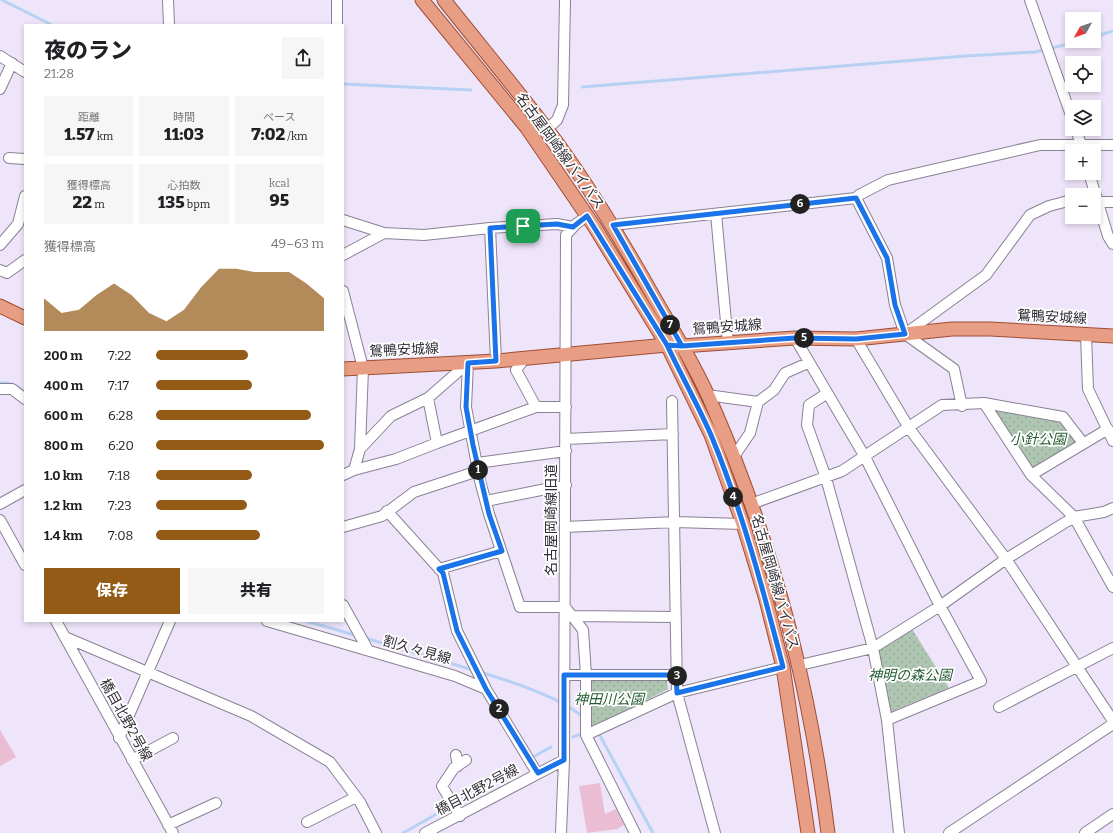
<!DOCTYPE html>
<html lang="ja">
<head>
<meta charset="utf-8">
<style>
  :root { --surface:#fff; --page:#f6f6f6; --text:#202124; --muted:#757577; --accent:#945b17 }
  body { margin:0; font-family:Bitter,"Noto Sans JP",serif; background:var(--page); color:var(--text); height:100vh; display:flex; flex-direction:column; font-size:15px; white-space:nowrap }
  * { box-sizing:border-box; margin:0 }
  p { font-size:13px; color:var(--muted) }
  .icon { flex:none; width:22px; height:22px; fill:none; stroke:currentColor; stroke-width:2; stroke-linecap:round; stroke-linejoin:round }
  .map { position:relative; flex:1; overflow:hidden }
  .drawer { position:absolute; left:24px; top:24px; width:320px; height:598px; display:flex; flex-direction:column; background:var(--surface); border-radius:0px; box-shadow:0 2px 6px #0003 }
  .drawer>* { flex:none }
  .needle { width:26px; rotate:230deg }
  .buttons { position:absolute; left:1065px; top:12px; display:grid; gap:8px }
  .buttons a { display:grid; place-items:center; width:36px; height:36px; border-radius:0px; background:var(--surface); box-shadow:0 2px 6px #0003; font-size:20px }
  .pin { position:absolute; display:grid; place-items:center; width:34px; height:34px; color:#fff; margin:-17px; border-radius:8px; box-shadow:0 2px 6px #0006 }
  .km { position:absolute; width:20px; height:20px; margin:-10px; border-radius:50%; background:#222; color:#fff; font-size:11px; line-height:20px; text-align:center }
  .round { display:grid; place-items:center; flex:none; width:42px; height:42px; border-radius:0px; background:var(--page) }
  .overview { display:flex; align-items:center; justify-content:space-between; height:68px; padding:0 20px }
  h1 { font-size:22px; font-weight:800; line-height:30px }
  .figures { display:grid; grid-template-columns:repeat(3,1fr); gap:6px; height:68px; padding:4px 20px }
  .figures div { display:grid; align-content:center; border-radius:0px; background:var(--page); text-align:center }
  .figures b { font-size:17px; font-weight:800 }
  .figures small { font-size:11px; font-weight:400 }
  .figures p { font-size:11px }
  .chart { height:112px; padding:8px 20px }
  .chart p { display:flex; justify-content:space-between }
  .chart svg { width:100%; height:72px; margin-top:4px; fill:var(--accent); opacity:.7 }
  .cta { display:flex; gap:8px; margin-top:auto; padding:8px 20px }
  .cta a { flex:1; height:46px; border-radius:0px; background:var(--accent); color:#fff; font-size:16px; font-weight:800; line-height:46px; text-align:center }
  .cta a+a { background:var(--page); color:var(--text) }
  ul { padding:0 20px; list-style:none; font-size:13px }
  li { display:grid; grid-template-columns:64px 48px 1fr; align-items:center; height:30px }
  li i { height:10px; border-radius:5px; background:var(--accent) }
  .map>svg:first-child { display:block }
  .grass { fill:url(#grass-dots) }
  .lines { fill:none; stroke-linecap:round; stroke-linejoin:round }
  .stream { stroke:#b7d1f5; stroke-width:3 }
  .building { fill:#eabdd2 }
  .minor-casing { stroke:#8a8194; stroke-width:12 }
  .major-casing { stroke:#9e4d34; stroke-width:15 }
  .minor { stroke:#fff; stroke-width:10 }
  .major { stroke:#e89e85; stroke-width:13 }
  .route-casing { stroke:#fff; stroke-width:8 }
  .route { stroke:#1a73e8; stroke-width:5 }
  .labels { text-anchor:middle; dominant-baseline:central; stroke-width:3.5; stroke-linejoin:round; paint-order:stroke }
  .street-label { font-size:14px; fill:#312e35; stroke:#fff }
  .park-label { font-size:14px; font-style:italic; fill:#245a32; stroke:#fff }
</style>
</head>
<body>
<div class="map">
<svg width="1113" height="833" viewBox="0 0 1113 833">
  <defs>
    <pattern id="grass-dots" width="8" height="8" patternUnits="userSpaceOnUse"><rect width="8" height="8" fill="#aec6b1"/><path d="M2 2h.1M6 6h.1" fill="none" stroke="#96aa99" stroke-width="1.8" stroke-linecap="round"/></pattern>
  </defs>
  <rect width="100%" height="100%" fill="#efe5fa"/>
  <path class="grass" d="M 994,409 L 1060,420 L 1076,443 L 1031,471 Z
    M 912,629 L 949,688 L 890,712 L 878,650 Z
    M 590,680 L 667,681 L 668,689 L 590,729 Z"/>
  <g class="lines">
    <path class="stream" d="M 2,0 L 52,25
      M 1094,37 L 1113,31
      M 343,84 L 471,90
      M 582,87 L 965,56 L 1035,52 L 1081,41
      M 0,383 C 10,382 19,386 25,393
      M 306,621 L 358,636
      M 365,638 L 473,670
      M 480,672 C 510,681 562,698 584,718
      M 598,732 L 653,833
      M 573,737 L 581,734
      M 533,757 L 551,747
      M 460,800 L 515,768
      M 403,833 L 447,808"/>
  </g>
  <path class="building" d="M 0,730 L 16,757 L 0,766 Z
    M 600,783 L 605,814 L 616,809 L 624,825 L 617,829 L 587,833 L 579,786 Z"/>
  <g class="lines">
    <defs>
      <path id="minor" d="M 168,0 L 169,25
        M 337,0 L 337,25
        M 1030,0 L 1072,118
        M 0,56 L 25,72
        M 0,89 L 12,63
        M 547,129 L 557,120 L 563,105 L 565,0
        M 1076,129 L 1083,151
        M 9,158 L 25,159
        M 1089,173 L 1108,236 L 1113,244
        M 856,198 L 887,258 L 895,305 L 905,334 L 954,369 L 962,406
        M 1098,202 L 1113,202
        M 716,214 L 728,343
        M 343,220 L 384,233 L 424,235 L 490,228 L 557,224 L 573,227
        M 613,225 L 856,198 L 859,195 L 888,180 L 1040,145 L 1113,145
        M 490,228 L 496,361
        M 0,245 L 18,224 L 25,196
        M 343,255 L 384,233
        M 0,270 L 7,273 L 25,260
        M 343,291 L 363,368 L 360,449 L 354,470 L 343,475
        M 905,334 L 986,275 L 1030,215 L 1049,206 L 1072,200
        M 1086,335 L 1088,389 L 1113,441
        M 795,338 L 865,457 L 940,606 L 981,681 L 887,720
        M 856,339 L 909,428 L 1006,559 L 1113,721
        M 525,358 L 516,370 L 536,407
        M 468,363 L 466,407 L 480,481 L 489,514 L 520,607 L 565,607 L 583,630 L 586,675 L 586,735 L 635,833
        M 0,389 L 12,389 L 25,399
        M 826,394 L 809,405 L 807,425 L 826,478 L 873,648 L 887,720 L 899,833
        M 707,395 L 758,402
        M 672,401 L 677,693 L 715,833
        M 984,403 L 1031,475 L 1074,517 L 1113,587
        M 566,439 L 673,434
        M 437,443 L 536,407 L 566,407
        M 360,449 L 391,416 L 428,398 L 468,363
        M 733,458 L 750,433 L 758,402 L 774,390 L 785,373 L 808,363
        M 477,463 L 566,451
        M 354,470 L 396,459 L 437,443 L 428,398
        M 1031,475 L 1108,429
        M 486,501 L 566,485
        M 0,504 L 25,490
        M 751,504 L 842,471 L 942,405 L 984,403 L 1063,417 L 1083,443
        M 387,511 L 443,573 L 457,631 L 486,689 L 537,773
        M 0,520 L 25,565
        M 343,527 L 382,516 L 414,492 L 478,471
        M 565,527 L 675,522 L 743,524
        M 439,569 L 501,551
        M 343,605 L 368,650
        M 572,616 L 676,617
        M 56,621 L 173,833
        M 267,621 L 455,676 L 486,689
        M 65,637 L 251,716 L 330,762 L 360,802 L 376,833
        M 800,665 L 873,648 L 940,606 L 1006,559 L 1074,517 L 1104,512 L 1113,508
        M 564,675 L 676,675
        M 999,707 L 1113,648
        M 586,735 L 677,693 L 783,667
        M 119,738 L 170,621
        M 456,755 L 458,766
        M 132,760 L 173,738
        M 460,816 L 442,786 L 454,768 L 466,760
        M 307,822 L 356,797
        M 168,825 L 216,803
        M 425,833 L 564,760
        M 561,833 L 564,760 L 566,235 L 576,224 L 587,216
        M 949,833 L 1113,724
        M 1085,833 L 1113,814"/>
      <path id="major" d="M 422,0 L 527,128 L 594,226 L 667,345 L 711,435 L 743,524 L 765,596 L 783,667 L 808,833
        M 444,0 C 478,43 513,85 546,128 C 582,175 613,226 643,278 C 667,321 695,364 714,409 C 773,545 810,687 828,833
        M 0,306 L 25,318
        M 343,369 L 496,361 L 667,345 L 682,346 L 795,338 L 856,339 L 952,329 L 990,329 L 1113,336"/>
    </defs>
    <use href="#minor" class="minor-casing"/>
    <use href="#major" class="major-casing"/>
    <use href="#minor" class="minor"/>
    <use href="#major" class="major"/>
  </g>
  <g class="lines">
    <defs>
      <path id="route" d="M 523,226 L 490,228 L 496,361 L 468,363 L 466,407 L 473,445 L 489,514 L 502,551 L 439,569 L 443,573 L 457,631 L 486,689 L 538,773 L 564,760 L 564,675 L 676,675 L 677,693 L 783,667 C 763,589 742,510 711,435 C 698,405 681,375 667,345 L 682,346 L 795,338 L 856,339 L 905,334 L 895,305 L 887,258 L 856,198 L 613,225 L 682,346 L 667,345 L 587,216 L 573,227 L 557,224 L 523,226"/>
    </defs>
    <use href="#route" class="route-casing"/>
    <use href="#route" class="route"/>
  </g>
  <g class="labels">
    <g class="street-label">
      <text transform="translate(560 151) rotate(54)">名古屋岡崎線バイパス</text>
      <text transform="translate(1052 317) rotate(3)">鴛鴨安城線</text>
      <text transform="translate(727 327) rotate(-4)">鴛鴨安城線</text>
      <text transform="translate(404 350) rotate(-3)">鴛鴨安城線</text>
      <text transform="translate(551 520) rotate(-90)">名古屋岡崎線旧道</text>
      <text transform="translate(775 582) rotate(74)">名古屋岡崎線バイパス</text>
      <text transform="translate(417 650) rotate(16)">割久々見線</text>
      <text transform="translate(126 720) rotate(61)">橋目北野2号線</text>
      <text transform="translate(477 790) rotate(-28)">橋目北野2号線</text>
    </g>
    <g class="park-label">
      <text x="1038" y="439">小針公園</text>
      <text x="910" y="675">神明の森公園</text>
      <text x="609" y="699">神田川公園</text>
    </g>
  </g>
</svg>
<div class="buttons">
<a><svg class="needle" viewBox="-14 -14 28 28"><path d="M0-13l5 13h-10z" fill="#e53935"/><path d="M0 13l5-13h-10z" fill="#757577"/></svg></a>
<a><svg class="icon" aria-label="locate" viewBox="0 0 24 24"><circle cx="12" cy="12" r="6"/><path d="M12 2v4M12 18v4M2 12h4M18 12h4"/></svg></a>
<a><svg class="icon" aria-label="layers" viewBox="0 0 24 24"><path d="M12 4l9 5-9 5-9-5zM3 14l9 5 9-5"/></svg></a>
<a>+</a>
<a>−</a>
</div>
<div class="pin" style="left:523px;top:226px;background:#1e9e55"><svg class="icon" aria-label="arrive" viewBox="0 0 24 24"><path d="M6 21V4h12l-3 4 3 4H6"/></svg></div>
<b class="km" style="left:478px;top:470px">1</b>
<b class="km" style="left:499px;top:709px">2</b>
<b class="km" style="left:677px;top:676px">3</b>
<b class="km" style="left:733px;top:497px">4</b>
<b class="km" style="left:804px;top:338px">5</b>
<b class="km" style="left:800px;top:204px">6</b>
<b class="km" style="left:670px;top:325px">7</b>
<section class="drawer">
<div class="overview"><div><h1>夜のラン</h1><p>21:28</p></div><a class="round"><svg class="icon" aria-label="share" viewBox="0 0 24 24"><path d="M12 15V3M7 8l5-5 5 5M5 13v7h14v-7"/></svg></a></div>
<div class="figures">
<div><p>距離</p><b>1.57<small> km</small></b></div>
<div><p>時間</p><b>11:03</b></div>
<div><p>ペース</p><b>7:02<small> /km</small></b></div>
</div>
<div class="figures">
<div><p>獲得標高</p><b>22<small> m</small></b></div>
<div><p>心拍数</p><b>135<small> bpm</small></b></div>
<div><p>kcal</p><b>95</b></div>
</div>
<div class="chart"><p><span>獲得標高</span>49–63 m</p>
<svg viewBox="0 0 160 44" preserveAspectRatio="none"><path d="M0 44V24L10 33L20 31L30 22L40 15L50 22L60 33L70 38L80 31L90 17L100 6L110 6L120 8L130 8L140 8L150 15L160 24V44z"/></svg>
</div>
<ul>
<li><b>200 m</b>7:22<i style="width:55%"></i></li>
<li><b>400 m</b>7:17<i style="width:57%"></i></li>
<li><b>600 m</b>6:28<i style="width:92%"></i></li>
<li><b>800 m</b>6:20<i style="width:100%"></i></li>
<li><b>1.0 km</b>7:18<i style="width:57%"></i></li>
<li><b>1.2 km</b>7:23<i style="width:54%"></i></li>
<li><b>1.4 km</b>7:08<i style="width:62%"></i></li>
</ul>
<div class="cta"><a>保存</a><a>共有</a></div>
</section>
</div>
</body>
</html>
